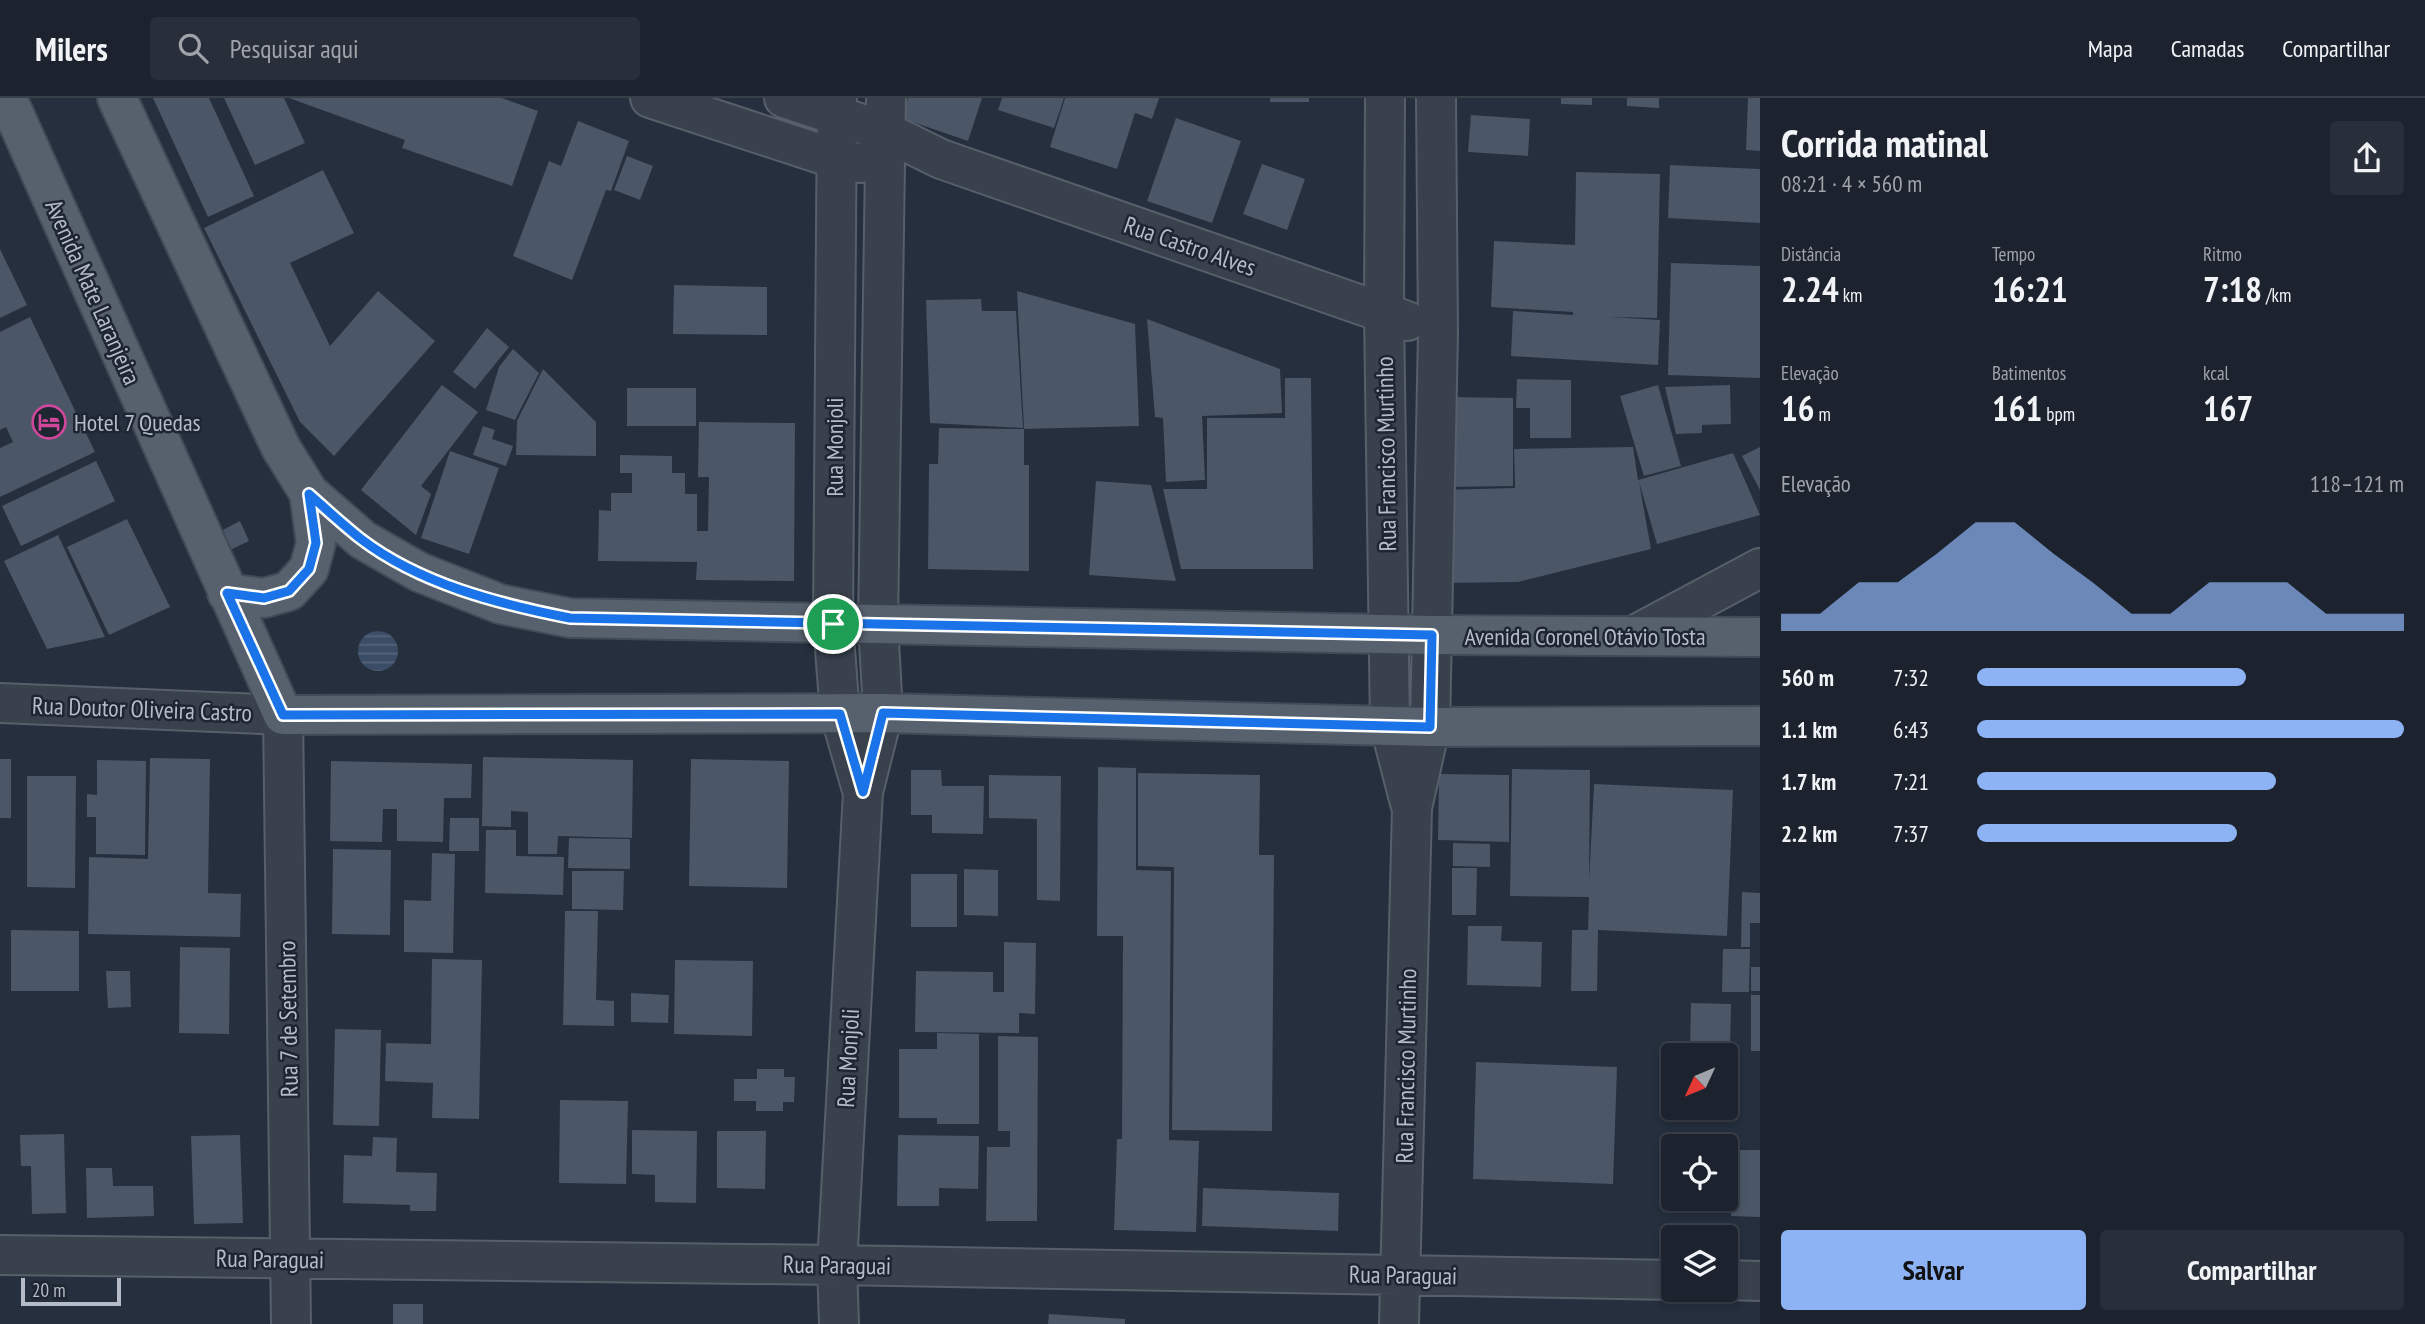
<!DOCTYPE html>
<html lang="pt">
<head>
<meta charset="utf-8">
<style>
  :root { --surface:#1c232e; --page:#292f3a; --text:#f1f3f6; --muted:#a0a4aa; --line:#3a404a; --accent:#8eb3f4 }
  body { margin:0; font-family:"PT Sans Narrow",sans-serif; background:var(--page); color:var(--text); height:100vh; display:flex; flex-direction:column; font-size:26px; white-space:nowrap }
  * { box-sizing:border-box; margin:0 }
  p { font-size:23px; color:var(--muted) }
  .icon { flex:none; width:38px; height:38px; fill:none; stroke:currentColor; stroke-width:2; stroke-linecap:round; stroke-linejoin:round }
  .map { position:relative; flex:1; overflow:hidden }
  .sheet { display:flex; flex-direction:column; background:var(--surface); width:665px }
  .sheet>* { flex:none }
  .needle { width:46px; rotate:226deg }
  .fabs { position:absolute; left:1661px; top:945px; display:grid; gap:14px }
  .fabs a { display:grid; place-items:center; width:77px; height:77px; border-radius:7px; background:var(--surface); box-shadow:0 4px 10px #0003,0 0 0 2px var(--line); font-size:35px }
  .scale { position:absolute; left:21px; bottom:18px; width:100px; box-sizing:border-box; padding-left:7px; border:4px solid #b5bcc8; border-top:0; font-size:19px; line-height:24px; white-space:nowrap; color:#b5bcc8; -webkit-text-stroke:5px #1e2632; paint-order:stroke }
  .pin { position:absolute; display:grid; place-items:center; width:60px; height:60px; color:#fff; margin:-30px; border:4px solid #fff; border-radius:50%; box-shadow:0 2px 7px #0007 }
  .round { display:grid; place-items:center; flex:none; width:74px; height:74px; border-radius:7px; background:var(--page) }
  .head { display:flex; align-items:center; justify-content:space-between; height:119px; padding:0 21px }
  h1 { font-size:38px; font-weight:700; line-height:52px }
  .stats { display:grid; grid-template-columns:repeat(3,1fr); gap:10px; height:119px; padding:7px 21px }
  .stats div { display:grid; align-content:center }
  .stats b { font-size:35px; font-weight:700 }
  .stats small { font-size:19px; font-weight:400 }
  .stats p { font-size:19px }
  .chart { height:196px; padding:14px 21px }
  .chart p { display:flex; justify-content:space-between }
  .chart svg { width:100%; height:126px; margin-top:7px; fill:var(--accent); opacity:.7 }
  .button { display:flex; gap:14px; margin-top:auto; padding:14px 21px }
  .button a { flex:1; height:80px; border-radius:7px; background:var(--accent); color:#111; font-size:28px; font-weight:700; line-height:80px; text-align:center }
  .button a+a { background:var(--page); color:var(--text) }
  ul { padding:0 21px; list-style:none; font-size:23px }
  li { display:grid; grid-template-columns:112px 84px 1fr; align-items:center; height:52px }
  li i { height:18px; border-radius:9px; background:var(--accent) }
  header { display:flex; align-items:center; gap:42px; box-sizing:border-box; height:98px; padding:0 35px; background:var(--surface); border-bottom:2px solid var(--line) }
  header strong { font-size:33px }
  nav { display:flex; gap:38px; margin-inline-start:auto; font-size:24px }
  .search { width:490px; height:63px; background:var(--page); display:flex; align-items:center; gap:18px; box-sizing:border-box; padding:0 24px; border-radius:7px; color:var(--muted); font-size:26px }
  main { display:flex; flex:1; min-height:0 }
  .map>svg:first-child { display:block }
  .water { fill:url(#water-rules) }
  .building { fill:#4b5666 }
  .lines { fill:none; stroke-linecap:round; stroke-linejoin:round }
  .minor-casing { stroke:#575f6b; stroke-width:42 }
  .major-casing { stroke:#424a56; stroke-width:42 }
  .minor { stroke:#39414d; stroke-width:38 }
  .major { stroke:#57606d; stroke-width:38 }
  .route-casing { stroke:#fff; stroke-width:14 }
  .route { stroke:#1a73e8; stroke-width:9 }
  .labels { text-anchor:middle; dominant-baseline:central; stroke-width:5; stroke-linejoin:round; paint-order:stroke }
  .street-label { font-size:24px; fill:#b5bcc8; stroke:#1e2632 }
  .poi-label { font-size:24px; fill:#b5bcc8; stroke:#1e2632; text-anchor:start }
</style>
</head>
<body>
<header>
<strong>Milers</strong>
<div class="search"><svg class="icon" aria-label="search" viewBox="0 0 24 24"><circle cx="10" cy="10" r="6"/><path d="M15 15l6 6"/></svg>Pesquisar aqui</div>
<nav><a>Mapa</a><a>Camadas</a><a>Compartilhar</a></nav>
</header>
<main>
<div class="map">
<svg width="1760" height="1226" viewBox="0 0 1760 1226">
  <defs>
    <pattern id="water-rules" width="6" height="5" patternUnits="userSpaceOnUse" patternTransform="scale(1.75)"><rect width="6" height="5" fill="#3b4c66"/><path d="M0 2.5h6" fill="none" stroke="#55647a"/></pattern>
  </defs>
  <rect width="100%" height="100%" fill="#252f3d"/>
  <path class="water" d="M358 553a20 20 0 1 1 40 0a20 20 0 1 1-40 0Z"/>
  <path class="building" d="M 153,0 L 209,0 L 254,98 L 208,119 Z
    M 224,0 L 284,0 L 305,45 L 255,67 Z
    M 289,0 L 502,0 L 538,13 L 512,88 L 402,50 L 405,42 Z
    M 908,0 L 982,0 L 968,43 L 901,20 Z
    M 1002,0 L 1064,0 L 1054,30 L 998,12 Z
    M 1065,0 L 1159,0 L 1152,21 L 1135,15 L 1117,71 L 1050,49 Z
    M 1270,0 L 1309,0 L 1309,4 L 1270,4 Z
    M 1561,0 L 1592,0 L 1592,7 L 1561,6 Z
    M 1627,0 L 1659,0 L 1659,10 L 1627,8 Z
    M 1748,0 L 1760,0 L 1760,53 L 1746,52 Z
    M 1471,17 L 1530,21 L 1528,58 L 1468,54 Z
    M 1176,20 L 1241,43 L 1212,125 L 1147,103 Z
    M 578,23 L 629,43 L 611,93 L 606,92 L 572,182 L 513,158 L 549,63 L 561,68 Z
    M 627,58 L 653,68 L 640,102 L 614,92 Z
    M 1262,66 L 1305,81 L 1287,132 L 1243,116 Z
    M 1670,67 L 1760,71 L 1760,125 L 1668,120 Z
    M 323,72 L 354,135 L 290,165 L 330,248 L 378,193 L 435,243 L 334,358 L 300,324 L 204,130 Z
    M 1576,74 L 1660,76 L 1657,220 L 1609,219 L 1660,222 L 1658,267 L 1511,258 L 1513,213 L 1573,217 L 1573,214 L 1491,209 L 1494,143 L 1575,147 Z
    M 0,151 L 27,207 L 0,220 Z
    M 1671,165 L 1760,168 L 1760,280 L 1668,277 Z
    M 674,187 L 767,189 L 767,237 L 673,236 Z
    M 1017,193 L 1135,226 L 1139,328 L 1024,331 Z
    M 981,201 L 982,213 L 1016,213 L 1023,330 L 930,325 L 926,202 Z
    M 30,219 L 95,354 L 0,399 L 0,350 L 13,344 L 6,329 L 0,332 L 0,234 Z
    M 1147,221 L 1280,271 L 1282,315 L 1202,318 L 1205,382 L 1166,384 L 1163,320 L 1155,319 Z
    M 487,230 L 509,249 L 475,291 L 453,274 Z
    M 513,251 L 539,275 L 515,322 L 486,312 L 499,269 Z
    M 543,271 L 596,324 L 596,358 L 516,357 L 517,323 Z
    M 1285,280 L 1311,280 L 1313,471 L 1181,471 L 1163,391 L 1207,391 L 1207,320 L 1285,320 Z
    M 1517,281 L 1571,282 L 1571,340 L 1530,340 L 1530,310 L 1516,310 Z
    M 442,287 L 478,314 L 421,388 L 431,396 L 416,437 L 361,392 Z
    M 1658,287 L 1681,368 L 1644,378 L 1620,298 Z
    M 1730,287 L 1731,326 L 1702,327 L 1702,335 L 1676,336 L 1665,289 Z
    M 627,290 L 696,290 L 696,328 L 627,328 Z
    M 1448,299 L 1513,300 L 1513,388 L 1446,389 Z
    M 699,324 L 795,325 L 794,483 L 696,482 L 697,464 L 598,463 L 599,412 L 611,413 L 611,395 L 632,395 L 632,375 L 620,375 L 620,357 L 672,358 L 672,375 L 685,375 L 685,396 L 697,396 L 697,433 L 708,433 L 709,379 L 698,379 Z
    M 483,328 L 495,332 L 492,341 L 513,348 L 506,368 L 473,357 Z
    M 939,330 L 1024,331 L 1024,367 L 1029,367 L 1029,473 L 928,471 L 929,366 L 938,366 Z
    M 1633,349 L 1638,382 L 1733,355 L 1760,417 L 1657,446 L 1639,384 L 1651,451 L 1518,484 L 1443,485 L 1440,392 L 1515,390 L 1514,351 Z
    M 1760,349 L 1760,392 L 1742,358 Z
    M 450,353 L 499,370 L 469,456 L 421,440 Z
    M 96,363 L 115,403 L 21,448 L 2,408 Z
    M 1096,383 L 1151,387 L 1176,483 L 1089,477 Z
    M 127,421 L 170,509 L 109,537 L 67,449 Z
    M 240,423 L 249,443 L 228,453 L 219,434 Z
    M 58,437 L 105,539 L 47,551 L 4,463 Z
    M 483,659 L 633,662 L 632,740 L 558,738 L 557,756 L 528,756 L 528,714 L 511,713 L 511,729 L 482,728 Z
    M 150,660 L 210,661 L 208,795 L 241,796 L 240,839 L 88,836 L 89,759 L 148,761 Z
    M 0,661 L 11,661 L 11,720 L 0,720 Z
    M 691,661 L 789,663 L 787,790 L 689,788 Z
    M 97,662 L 146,663 L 145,757 L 96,756 L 96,719 L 87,719 L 87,696 L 97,697 Z
    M 331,663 L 472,666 L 471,700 L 444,700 L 443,744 L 397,743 L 397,711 L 383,711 L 382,744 L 330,743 Z
    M 1098,669 L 1136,670 L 1136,772 L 1171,773 L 1169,1042 L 1199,1043 L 1196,1134 L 1114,1132 L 1117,1041 L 1122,1041 L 1123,838 L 1097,838 Z
    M 1512,671 L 1590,672 L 1589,784 L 1594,686 L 1733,692 L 1727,838 L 1598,832 L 1597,893 L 1571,893 L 1572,832 L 1588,832 L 1589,799 L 1510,798 Z
    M 911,672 L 941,672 L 942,688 L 984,688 L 983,736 L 932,735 L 932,717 L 911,717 Z
    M 1138,675 L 1260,677 L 1259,757 L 1274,757 L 1272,1033 L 1172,1032 L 1174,769 L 1138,768 Z
    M 1439,676 L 1509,677 L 1509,744 L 1438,742 Z
    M 989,677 L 1061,678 L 1060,803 L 1037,802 L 1037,721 L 989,720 Z
    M 27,678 L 76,678 L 75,790 L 27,789 Z
    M 450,720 L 479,720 L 479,753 L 449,753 Z
    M 486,732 L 516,732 L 516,758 L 564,759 L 563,797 L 485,795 Z
    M 569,740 L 630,741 L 630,771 L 568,770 Z
    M 1453,745 L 1490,746 L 1490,769 L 1453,768 Z
    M 333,751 L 391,752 L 390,837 L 332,836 Z
    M 432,755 L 455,756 L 453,855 L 404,854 L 404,802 L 431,803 Z
    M 1452,770 L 1477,770 L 1476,817 L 1452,817 Z
    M 964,771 L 998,772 L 998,818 L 964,817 Z
    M 572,773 L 624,773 L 623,812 L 572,811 Z
    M 911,776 L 957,776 L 957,829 L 911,829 Z
    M 1742,794 L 1760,795 L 1760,825 L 1750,825 L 1750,849 L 1741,849 Z
    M 565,813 L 598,813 L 596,902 L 614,903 L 614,928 L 563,927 Z
    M 1468,828 L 1502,828 L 1501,843 L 1542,844 L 1541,889 L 1467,887 Z
    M 11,832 L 79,833 L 79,893 L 11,893 Z
    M 1004,844 L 1036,845 L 1035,916 L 1019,915 L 1019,935 L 915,934 L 916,873 L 993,874 L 993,894 L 1004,894 Z
    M 180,849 L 230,850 L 229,936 L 179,935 Z
    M 1723,851 L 1750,851 L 1749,894 L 1722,894 Z
    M 432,861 L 482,862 L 479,1021 L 432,1020 L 433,985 L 385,983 L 386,945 L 431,946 Z
    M 675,862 L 753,863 L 752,938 L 674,936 Z
    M 1751,869 L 1760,869 L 1760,893 L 1751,893 Z
    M 106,873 L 130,873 L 131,909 L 108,910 Z
    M 631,895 L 669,897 L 668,925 L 631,924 Z
    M 1751,897 L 1760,897 L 1760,953 L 1751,953 Z
    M 1691,905 L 1731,906 L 1730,953 L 1690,951 Z
    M 335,931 L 381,932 L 379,1028 L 333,1027 Z
    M 937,935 L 979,936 L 979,1026 L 937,1026 L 937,1020 L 899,1020 L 899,951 L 937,951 Z
    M 998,938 L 1038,939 L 1037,1123 L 986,1123 L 987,1049 L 1010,1049 L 1010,1033 L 998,1033 Z
    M 1476,964 L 1617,969 L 1613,1086 L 1473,1081 Z
    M 757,971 L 784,971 L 784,979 L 795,979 L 794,1004 L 783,1004 L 783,1013 L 756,1013 L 756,1003 L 734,1003 L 734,981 L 757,981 Z
    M 560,1002 L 628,1003 L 626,1086 L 559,1085 Z
    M 632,1032 L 697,1033 L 696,1105 L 655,1104 L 655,1077 L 632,1076 Z
    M 717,1033 L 766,1033 L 765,1091 L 717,1090 Z
    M 64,1036 L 66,1115 L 32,1116 L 31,1068 L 21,1068 L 20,1037 Z
    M 240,1037 L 243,1125 L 194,1126 L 191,1038 Z
    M 898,1037 L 979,1038 L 978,1091 L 939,1090 L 939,1108 L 897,1108 Z
    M 373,1039 L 397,1040 L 396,1074 L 437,1075 L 436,1113 L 410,1113 L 410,1107 L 343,1105 L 344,1057 L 372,1058 Z
    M 1732,1052 L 1760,1052 L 1760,1119 L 1731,1118 Z
    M 86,1070 L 112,1070 L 113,1088 L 153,1088 L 154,1118 L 87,1120 Z
    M 1203,1090 L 1339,1095 L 1338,1133 L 1202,1128 Z
    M 393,1206 L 423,1206 L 423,1226 L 393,1226 Z
    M 1049,1216 L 1125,1221 L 1125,1226 L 1048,1226 Z"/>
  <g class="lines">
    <defs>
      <path id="minor" d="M 650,0 L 836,61 L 860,65
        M 784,0 L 886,34 L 941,61 L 1407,223
        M 837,0 L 833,526 L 840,616 L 862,692
        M 1385,0 L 1384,215 L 1390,628 L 1410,705
        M 1635,537 L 1760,470
        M 0,605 L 283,617 L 291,1226
        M 0,1157 L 837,1167 L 1673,1182
        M 1726,1182 L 1760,1183
        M 839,1226 L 837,1167 L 863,694 L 883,615 L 878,526 L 886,0
        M 1399,1226 L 1412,710 L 1430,629 L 1438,235 L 1436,0"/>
      <path id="major" d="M 7,0 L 283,617 L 883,615 L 1430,629 L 1760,628
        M 117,0 L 281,350 L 309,395 L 363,442 L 419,474 L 500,506 L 570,520 L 1432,537 L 1760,539
        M 227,495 L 264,500 L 289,493 L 309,471 L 316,445 L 309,395"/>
    </defs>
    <use href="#minor" class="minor-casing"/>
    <use href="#major" class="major-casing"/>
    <use href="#minor" class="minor"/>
    <use href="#major" class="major"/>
  </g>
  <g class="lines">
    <defs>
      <path id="route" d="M 309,396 C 326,411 343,427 361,441 C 420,486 499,506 570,520 L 1432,537 L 1430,629 L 883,615 L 863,694 L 840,616 L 283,617 L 227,495 L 264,500 L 289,493 L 309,471 L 316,445 Z"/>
    </defs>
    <use href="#route" class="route-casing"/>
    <use href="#route" class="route"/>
  </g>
  <defs>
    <symbol id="hotel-ring" viewBox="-11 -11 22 22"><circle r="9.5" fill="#1e2632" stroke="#d1479c" stroke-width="1.5"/><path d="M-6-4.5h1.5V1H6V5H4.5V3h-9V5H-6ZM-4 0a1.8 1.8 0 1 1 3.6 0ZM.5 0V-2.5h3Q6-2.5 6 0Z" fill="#d1479c"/></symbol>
  </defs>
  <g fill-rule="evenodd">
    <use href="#hotel-ring" x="30" y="305" width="38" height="38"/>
  </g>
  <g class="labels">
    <g class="street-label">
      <text transform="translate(1190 148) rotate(19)">Rua Castro Alves</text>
      <text transform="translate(93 194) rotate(66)">Avenida Mate Laranjeira</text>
      <text transform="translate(834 349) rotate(-90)">Rua Monjoli</text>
      <text transform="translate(1386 356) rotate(-91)">Rua Francisco Murtinho</text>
      <text x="1585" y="538">Avenida Coronel Otávio Tosta</text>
      <text transform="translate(142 611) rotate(2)">Rua Doutor Oliveira Castro</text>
      <text transform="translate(288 921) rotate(-91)">Rua 7 de Setembro</text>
      <text transform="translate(848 960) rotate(-87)">Rua Monjoli</text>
      <text transform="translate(1406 968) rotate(-89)">Rua Francisco Murtinho</text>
      <text transform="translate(270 1161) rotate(1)">Rua Paraguai</text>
      <text transform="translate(837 1167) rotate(1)">Rua Paraguai</text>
      <text transform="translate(1403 1177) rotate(1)">Rua Paraguai</text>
    </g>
    <g class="poi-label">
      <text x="74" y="324">Hotel 7 Quedas</text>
    </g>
  </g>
</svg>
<div class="fabs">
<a><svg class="needle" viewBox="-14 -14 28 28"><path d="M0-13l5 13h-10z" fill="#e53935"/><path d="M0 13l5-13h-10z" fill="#a0a4aa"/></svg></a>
<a><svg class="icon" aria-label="locate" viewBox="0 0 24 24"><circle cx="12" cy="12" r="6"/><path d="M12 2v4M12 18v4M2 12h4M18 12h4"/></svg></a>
<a><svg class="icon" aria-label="layers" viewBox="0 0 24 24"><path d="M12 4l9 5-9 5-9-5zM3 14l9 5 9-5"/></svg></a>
</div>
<div class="scale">20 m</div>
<div class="pin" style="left:833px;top:526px;background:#1e9e55"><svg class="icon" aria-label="arrive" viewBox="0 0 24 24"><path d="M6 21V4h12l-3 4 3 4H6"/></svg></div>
</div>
<section class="sheet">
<div class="head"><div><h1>Corrida matinal</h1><p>08:21 · 4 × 560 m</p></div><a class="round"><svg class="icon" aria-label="share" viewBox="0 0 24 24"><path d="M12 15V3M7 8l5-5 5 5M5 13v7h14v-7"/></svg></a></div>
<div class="stats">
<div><p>Distância</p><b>2.24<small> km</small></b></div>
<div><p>Tempo</p><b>16:21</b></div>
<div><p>Ritmo</p><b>7:18<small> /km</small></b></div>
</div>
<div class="stats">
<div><p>Elevação</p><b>16<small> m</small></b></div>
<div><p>Batimentos</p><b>161<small> bpm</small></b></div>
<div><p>kcal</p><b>167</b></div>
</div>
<div class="chart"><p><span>Elevação</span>118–121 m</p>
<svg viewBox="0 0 160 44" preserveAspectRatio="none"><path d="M0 44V38L10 38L20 27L30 27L40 17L50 6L60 6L70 17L80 27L90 38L100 38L110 27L120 27L130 27L140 38L150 38L160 38V44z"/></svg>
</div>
<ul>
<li><b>560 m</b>7:32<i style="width:63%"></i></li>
<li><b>1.1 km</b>6:43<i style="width:100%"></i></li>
<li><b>1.7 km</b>7:21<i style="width:70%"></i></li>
<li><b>2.2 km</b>7:37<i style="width:61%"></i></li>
</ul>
<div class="button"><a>Salvar</a><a>Compartilhar</a></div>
</section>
</main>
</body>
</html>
